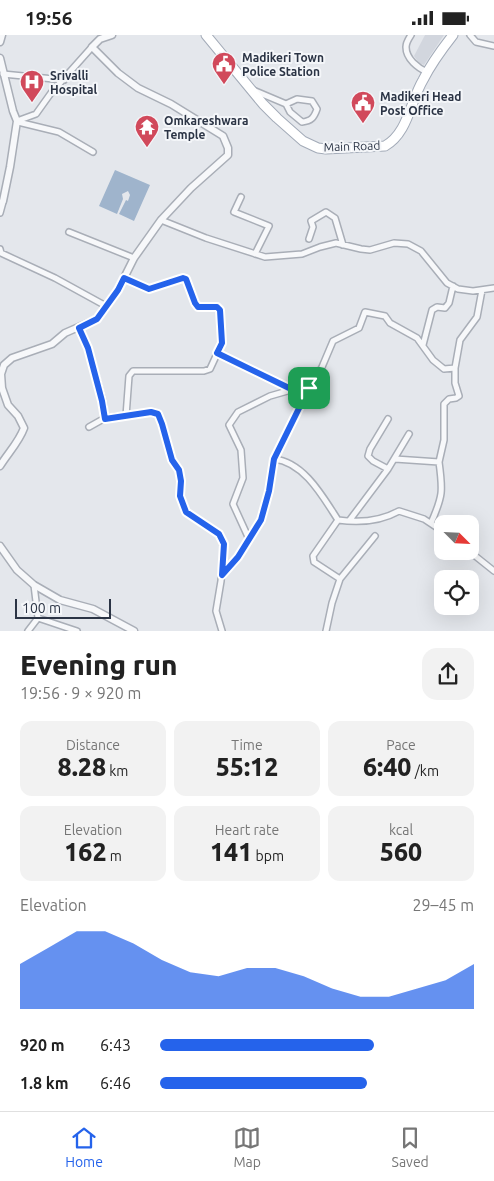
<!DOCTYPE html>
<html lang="en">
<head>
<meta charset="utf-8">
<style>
  :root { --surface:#fff; --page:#f2f2f2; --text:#222; --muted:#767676; --line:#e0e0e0; --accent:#2563eb }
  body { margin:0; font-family:Ubuntu,sans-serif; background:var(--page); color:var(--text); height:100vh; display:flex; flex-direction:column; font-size:19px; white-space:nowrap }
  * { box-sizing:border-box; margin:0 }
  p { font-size:16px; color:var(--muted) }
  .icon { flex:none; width:28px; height:28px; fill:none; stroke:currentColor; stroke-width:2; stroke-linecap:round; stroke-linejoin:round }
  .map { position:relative; height:596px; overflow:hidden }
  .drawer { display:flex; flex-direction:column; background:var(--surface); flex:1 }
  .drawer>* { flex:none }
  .needle { width:32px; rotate:114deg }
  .buttons { position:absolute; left:434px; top:480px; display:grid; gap:10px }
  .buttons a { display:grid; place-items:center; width:45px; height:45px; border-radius:10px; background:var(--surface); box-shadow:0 5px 20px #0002; font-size:25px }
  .scale { position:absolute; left:15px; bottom:12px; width:96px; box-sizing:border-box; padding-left:5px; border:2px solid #2b3445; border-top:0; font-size:14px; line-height:18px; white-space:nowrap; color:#2b3445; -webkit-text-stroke:4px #f4f6f9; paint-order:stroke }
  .pin { position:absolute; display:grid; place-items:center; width:42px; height:42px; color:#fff; margin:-21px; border-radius:10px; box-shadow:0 2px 8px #0006 }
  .round { display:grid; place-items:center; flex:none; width:52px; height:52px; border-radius:15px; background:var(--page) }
  .head { display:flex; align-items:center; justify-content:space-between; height:85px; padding:0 20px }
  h1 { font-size:28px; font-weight:800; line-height:38px }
  .stats { display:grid; grid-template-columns:repeat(3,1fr); gap:8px; height:85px; padding:5px 20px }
  .stats div { display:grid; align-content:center; border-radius:12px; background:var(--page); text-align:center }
  .stats b { font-size:25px; font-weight:800 }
  .stats small { font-size:14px; font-weight:400 }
  .stats p { font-size:14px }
  .chart { height:140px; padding:10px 20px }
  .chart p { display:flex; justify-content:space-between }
  .chart svg { width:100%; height:90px; margin-top:5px; fill:var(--accent); opacity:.7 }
  ul { padding:0 20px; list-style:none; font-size:16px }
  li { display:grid; grid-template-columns:80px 60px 1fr; align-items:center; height:38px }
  li i { height:12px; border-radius:6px; background:var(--accent) }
  .status { display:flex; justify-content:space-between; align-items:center; height:35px; padding:0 25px; background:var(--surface); direction:ltr }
  .status svg { height:14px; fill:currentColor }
  .tab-bar { display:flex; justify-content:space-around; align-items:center; height:70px; border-top:1px solid var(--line); background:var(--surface); font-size:14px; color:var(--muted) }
  .tab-bar a { display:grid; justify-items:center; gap:2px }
  .tab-bar .selected { color:var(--accent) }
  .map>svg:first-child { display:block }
  .built { fill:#d2d6de }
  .water { fill:#9fb4cc }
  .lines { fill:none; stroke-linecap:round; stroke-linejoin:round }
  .minor-casing { stroke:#a9aeb7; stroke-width:8 }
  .tertiary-casing { stroke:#a9aeb7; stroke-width:9 }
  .primary-casing { stroke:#a3abb8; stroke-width:11 }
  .minor { stroke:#f7f8fa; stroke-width:5 }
  .tertiary { stroke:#f7f8fa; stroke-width:6 }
  .primary { stroke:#fff; stroke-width:9 }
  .route-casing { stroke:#fff; stroke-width:10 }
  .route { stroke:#2563eb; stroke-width:6 }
  .labels { text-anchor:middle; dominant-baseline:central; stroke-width:4; stroke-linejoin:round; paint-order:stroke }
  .poi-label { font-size:12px; font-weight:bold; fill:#2b3445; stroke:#f4f6f9; text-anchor:start }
  .street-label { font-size:12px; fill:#2b3445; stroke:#f4f6f9 }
</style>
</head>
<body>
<div class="status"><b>19:56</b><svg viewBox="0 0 49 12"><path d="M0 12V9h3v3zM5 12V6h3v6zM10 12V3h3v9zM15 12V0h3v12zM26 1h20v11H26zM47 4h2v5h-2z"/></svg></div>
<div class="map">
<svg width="494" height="596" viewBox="0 0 494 596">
  <rect width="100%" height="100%" fill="#e4e7ec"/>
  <path class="built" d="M 425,0 L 444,0 L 424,30 L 419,28 L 414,21 Z"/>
  <path class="water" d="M 115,135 L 150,150 L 134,186 L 119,179 L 126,165 L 128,166 L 130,160 L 128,156 L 122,159 L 123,164 L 117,179 L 99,171 Z"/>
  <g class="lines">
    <defs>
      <path id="minor" d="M 411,0 C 409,3 406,9 406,12 C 406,24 418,33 427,37
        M 470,0 L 476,7 L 494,11
        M 3,39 L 64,45
        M 253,55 L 286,69 L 297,64 L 312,66 L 317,74 C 314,83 311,86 302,87 L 290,77 L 286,69
        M 17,86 L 36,79 L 51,58 L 92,12
        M 18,87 L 59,97 L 93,117
        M 241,162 L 234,177 L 269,191 L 255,219
        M 0,178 L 3,167
        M 161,185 L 206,203 L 265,222 L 302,219 L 320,212 L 336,208 L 361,214 L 370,215 L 394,208 L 408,209 L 421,216 L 447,248 L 458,254 L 473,256 L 494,253
        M 69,197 L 134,223
        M 309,204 L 313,192 L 311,186 L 326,177 L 335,183 L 343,210
        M 0,214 L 1,218 L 55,243 L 106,271
        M 124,243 L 149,254 L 183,243 L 186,244 L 195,268 L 198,272 L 217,272 L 220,275 L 222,308 L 210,334 L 204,336 L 133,336 L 129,341 L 126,381
        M 79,293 L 88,313 L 103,366 L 105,383
        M 423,310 L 432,275 L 437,272 L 445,273 L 449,268 L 453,251
        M 217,318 L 290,354
        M 388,384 L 370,414 L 368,421 L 373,426 L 388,434
        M 89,392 L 105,383 L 151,377 L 158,379 L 162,389 L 172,425 L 179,435 L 181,446 L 180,461 L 186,477 L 219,499 L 224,509 L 221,546 L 216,576 L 222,596
        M 274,424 L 306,358 L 322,332 L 333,306 L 359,293 L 365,277 L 385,281 L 390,288 L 417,303 L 433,325 L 444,334 L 455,333
        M 395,424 L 439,427 L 444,405 L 444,369 L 449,364 L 456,363 L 459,361 L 455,348 L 455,333 L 460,305 L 477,282 L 482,255
        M 338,485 L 313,521 L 314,527 L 340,544
        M 349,486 L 388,434 L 409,399
        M 431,488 C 443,461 443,456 439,427
        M 249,504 L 233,469 L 243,443 L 241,415 L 229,390 L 238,377 L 270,361 L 291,355 L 309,353
        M 469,516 L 494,536
        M 222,540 L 238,522 L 261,485 L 269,456 L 274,424 C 304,427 323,462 338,485 C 359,488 381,486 399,476 L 424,484 L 442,496
        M 34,550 L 38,583 L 77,596
        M 28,596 L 38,583
        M 326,596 L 332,568 L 340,544 L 375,501"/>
      <path id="tertiary" d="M 0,7 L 2,0
        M 0,23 L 13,76 L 17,86 L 10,132 L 3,166 L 0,169
        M 0,431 C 8,418 19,407 24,393 L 18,381 L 8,370 L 2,353 L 1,339 L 4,330 L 12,323 L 52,309 L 65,298 L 97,284 L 118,255 L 134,223 L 161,185 L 191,153 L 228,120 L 228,113 L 223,101 L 171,69 L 138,53 L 118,38 L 92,12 L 100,4 L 112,0
        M 0,511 L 17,535 L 34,550 L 60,565 L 93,574 L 134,596"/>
      <path id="primary" d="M 206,0 L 263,69 L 277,83 L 303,106 L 318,113 L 326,114 L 385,111 C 408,98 410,67 423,45 C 431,29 442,14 453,0"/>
    </defs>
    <use href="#minor" class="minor-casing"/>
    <use href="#tertiary" class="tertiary-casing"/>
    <use href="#primary" class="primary-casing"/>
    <use href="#minor" class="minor"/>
    <use href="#tertiary" class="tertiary"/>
    <use href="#primary" class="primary"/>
  </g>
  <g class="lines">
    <defs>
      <path id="route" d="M 124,243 L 149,254 L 183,243 L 186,244 L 195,268 L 198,272 L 217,272 L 220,275 L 222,308 L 217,318 L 291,354 L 309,353 L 274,424 L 269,456 L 261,485 L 238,522 L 222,540 L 224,509 L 219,499 L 186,477 L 180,461 L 181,446 L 179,435 L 172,425 L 162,389 L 158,379 L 151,377 L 105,384 L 102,366 L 88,313 L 79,293 L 97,284 L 118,255 Z"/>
    </defs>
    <use href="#route" class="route-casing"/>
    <use href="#route" class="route"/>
  </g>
  <defs>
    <symbol id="civic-pin" viewBox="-11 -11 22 30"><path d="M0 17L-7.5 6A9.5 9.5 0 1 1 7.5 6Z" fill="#d1495b" stroke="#f4f6f9"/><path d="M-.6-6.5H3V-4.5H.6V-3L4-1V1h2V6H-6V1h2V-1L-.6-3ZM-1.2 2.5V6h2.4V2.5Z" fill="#fff"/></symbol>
    <symbol id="hospital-pin" viewBox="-11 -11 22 30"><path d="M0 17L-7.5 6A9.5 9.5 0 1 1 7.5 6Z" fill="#d1495b" stroke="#f4f6f9"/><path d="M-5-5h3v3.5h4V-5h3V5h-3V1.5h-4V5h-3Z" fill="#fff"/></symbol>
    <symbol id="temple-pin" viewBox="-11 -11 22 30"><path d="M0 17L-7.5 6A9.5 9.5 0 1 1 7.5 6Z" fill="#d1495b" stroke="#f4f6f9"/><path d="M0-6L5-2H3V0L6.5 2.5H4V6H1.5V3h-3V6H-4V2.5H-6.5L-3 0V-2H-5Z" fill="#fff"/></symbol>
  </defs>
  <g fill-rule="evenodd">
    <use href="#civic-pin" x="210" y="15" width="28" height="38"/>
    <use href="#hospital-pin" x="18" y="33" width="28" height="38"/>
    <use href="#civic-pin" x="349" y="54" width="28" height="38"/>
    <use href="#temple-pin" x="133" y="78" width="28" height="38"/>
  </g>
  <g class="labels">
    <g class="poi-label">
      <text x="242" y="22">Madikeri Town<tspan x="242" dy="14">Police Station</tspan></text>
      <text x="50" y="40">Srivalli<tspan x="50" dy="14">Hospital</tspan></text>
      <text x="380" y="61">Madikeri Head<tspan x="380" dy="14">Post Office</tspan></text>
      <text x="164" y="85">Omkareshwara<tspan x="164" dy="14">Temple</tspan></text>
    </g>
    <g class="street-label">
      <text transform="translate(352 111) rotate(-2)">Main Road</text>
    </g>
  </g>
</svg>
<div class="buttons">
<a><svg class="needle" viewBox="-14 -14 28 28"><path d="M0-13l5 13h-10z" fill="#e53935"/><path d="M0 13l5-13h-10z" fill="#767676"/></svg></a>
<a><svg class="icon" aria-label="locate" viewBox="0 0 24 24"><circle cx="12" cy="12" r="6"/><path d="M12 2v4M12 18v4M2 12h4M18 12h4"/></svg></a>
</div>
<div class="scale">100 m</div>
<div class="pin" style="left:309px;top:353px;background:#1e9e55"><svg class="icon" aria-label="arrive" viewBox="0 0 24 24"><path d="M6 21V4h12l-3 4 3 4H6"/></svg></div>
</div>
<section class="drawer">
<div class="head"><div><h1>Evening run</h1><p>19:56 · 9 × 920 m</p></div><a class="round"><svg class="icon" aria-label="share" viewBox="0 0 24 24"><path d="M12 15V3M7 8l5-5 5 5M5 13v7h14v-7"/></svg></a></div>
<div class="stats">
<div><p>Distance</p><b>8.28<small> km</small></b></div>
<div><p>Time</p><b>55:12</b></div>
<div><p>Pace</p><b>6:40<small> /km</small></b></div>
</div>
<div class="stats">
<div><p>Elevation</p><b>162<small> m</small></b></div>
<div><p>Heart rate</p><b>141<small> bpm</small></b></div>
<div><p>kcal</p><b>560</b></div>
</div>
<div class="chart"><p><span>Elevation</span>29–45 m</p>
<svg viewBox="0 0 160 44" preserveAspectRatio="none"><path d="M0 44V22L10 14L20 6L30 6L40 12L50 20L60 26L70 28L80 24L90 24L100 28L110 34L120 38L130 38L140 34L150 30L160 22V44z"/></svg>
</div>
<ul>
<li><b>920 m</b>6:43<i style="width:68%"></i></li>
<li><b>1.8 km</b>6:46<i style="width:66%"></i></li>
</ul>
</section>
<nav class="tab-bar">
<a class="selected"><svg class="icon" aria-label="home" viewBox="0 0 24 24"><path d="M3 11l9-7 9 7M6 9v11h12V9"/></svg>Home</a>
<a><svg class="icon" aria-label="map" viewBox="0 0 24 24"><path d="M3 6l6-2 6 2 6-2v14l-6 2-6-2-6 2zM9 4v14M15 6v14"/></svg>Map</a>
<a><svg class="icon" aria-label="saved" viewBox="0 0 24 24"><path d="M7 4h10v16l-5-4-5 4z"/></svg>Saved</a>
</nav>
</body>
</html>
